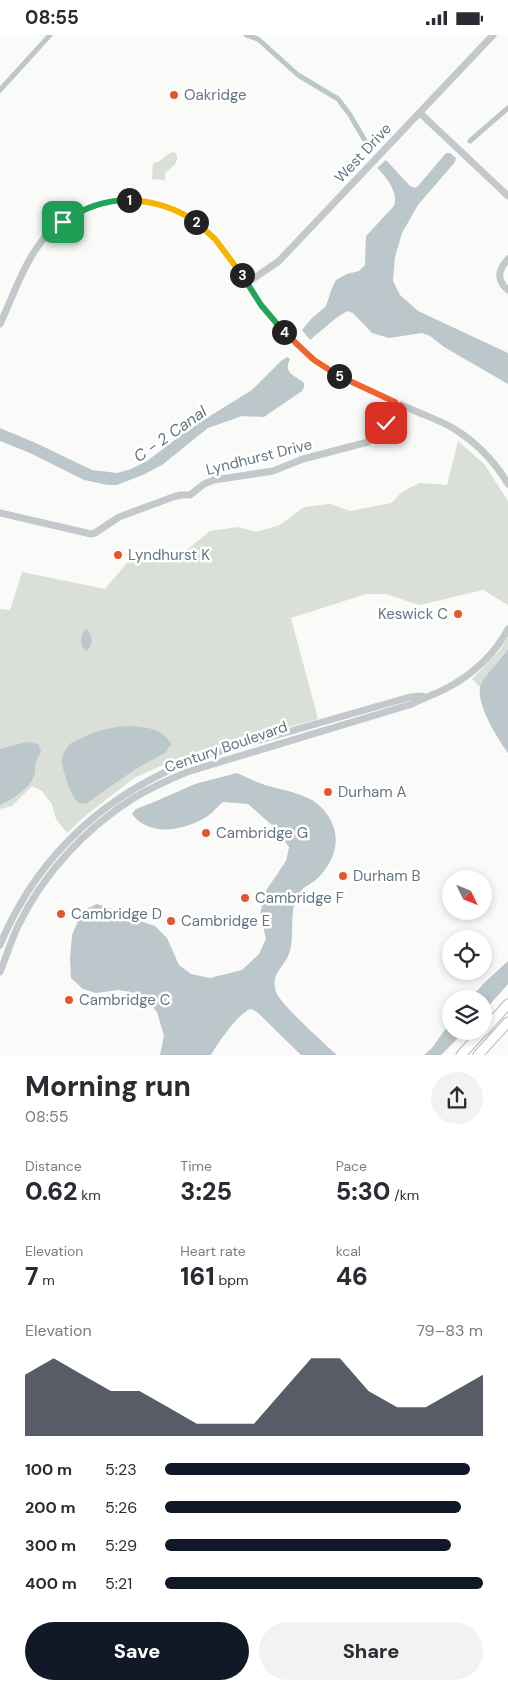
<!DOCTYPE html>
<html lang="en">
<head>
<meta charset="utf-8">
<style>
  :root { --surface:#fff; --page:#f2f2f3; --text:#2b2b33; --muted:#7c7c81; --accent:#111827 }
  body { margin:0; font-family:"DM Sans",sans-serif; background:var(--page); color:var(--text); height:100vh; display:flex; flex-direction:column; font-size:19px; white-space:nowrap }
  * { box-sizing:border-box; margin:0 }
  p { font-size:16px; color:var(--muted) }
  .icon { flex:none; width:28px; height:28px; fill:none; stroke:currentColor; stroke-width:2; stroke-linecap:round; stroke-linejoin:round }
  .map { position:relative; height:1020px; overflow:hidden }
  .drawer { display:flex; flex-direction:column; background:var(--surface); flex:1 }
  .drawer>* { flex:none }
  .needle { width:32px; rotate:133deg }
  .controls { position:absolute; left:442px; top:835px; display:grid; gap:10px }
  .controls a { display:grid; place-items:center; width:50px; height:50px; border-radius:50%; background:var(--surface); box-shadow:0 2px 8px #0003; font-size:25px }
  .pin { position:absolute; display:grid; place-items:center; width:42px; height:42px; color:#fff; margin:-21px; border-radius:10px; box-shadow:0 2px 8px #0006 }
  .km { position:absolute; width:25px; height:25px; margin:-12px; border-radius:50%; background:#222; color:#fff; font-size:14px; line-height:25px; text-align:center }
  .round { display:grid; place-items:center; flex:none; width:52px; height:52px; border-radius:26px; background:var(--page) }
  .overview { display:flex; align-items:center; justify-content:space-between; height:85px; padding:0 25px }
  h1 { font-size:28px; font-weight:800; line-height:38px }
  .metrics { display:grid; grid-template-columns:repeat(3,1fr); gap:8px; height:85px; padding:5px 25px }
  .metrics div { display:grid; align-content:center }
  .metrics b { font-size:25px; font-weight:800 }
  .metrics small { font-size:14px; font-weight:400 }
  .metrics p { font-size:14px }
  .chart { height:140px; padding:10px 25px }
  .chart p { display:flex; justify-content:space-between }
  .chart svg { width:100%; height:90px; margin-top:5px; fill:var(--accent); opacity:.7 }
  .cta { display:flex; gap:10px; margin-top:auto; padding:10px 25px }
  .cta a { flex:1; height:58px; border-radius:30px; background:var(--accent); color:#fff; font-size:20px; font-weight:800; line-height:58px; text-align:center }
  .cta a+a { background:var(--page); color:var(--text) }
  ul { padding:0 25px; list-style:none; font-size:16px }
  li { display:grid; grid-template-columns:80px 60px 1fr; align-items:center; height:38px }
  li i { height:12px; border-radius:6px; background:var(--accent) }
  .status { display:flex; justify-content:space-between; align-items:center; height:35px; padding:0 25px; background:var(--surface); direction:ltr }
  .status svg { height:14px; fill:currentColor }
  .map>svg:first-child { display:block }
  .green { fill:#dadfd7 }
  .water { fill:#bbc7cb }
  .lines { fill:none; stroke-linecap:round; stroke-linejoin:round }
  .canal { stroke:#bbc7cb; stroke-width:5 }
  .major-casing { stroke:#b5babe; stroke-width:11 }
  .minor { stroke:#c3c8cc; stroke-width:7 }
  .major { stroke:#fff; stroke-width:9 }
  .split-1-casing { stroke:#fff; stroke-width:10 }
  .split-2-casing { stroke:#fff; stroke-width:10 }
  .split-3-casing { stroke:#fff; stroke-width:10 }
  .split-4-casing { stroke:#fff; stroke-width:10 }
  .split-5-casing { stroke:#fff; stroke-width:10 }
  .split-6-casing { stroke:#fff; stroke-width:10 }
  .split-1 { stroke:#22a559; stroke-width:6 }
  .split-2 { stroke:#f5b400; stroke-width:6 }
  .split-3 { stroke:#f5b400; stroke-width:6 }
  .split-4 { stroke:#22a559; stroke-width:6 }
  .split-5 { stroke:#f0652b; stroke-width:6 }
  .split-6 { stroke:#f0652b; stroke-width:6 }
  .poi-dot { fill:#e4572e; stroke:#fff; stroke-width:2 }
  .labels { text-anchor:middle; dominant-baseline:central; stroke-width:5; stroke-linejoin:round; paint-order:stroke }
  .poi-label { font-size:15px; fill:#657683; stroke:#fff; text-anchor:start }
  .street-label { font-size:15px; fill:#657683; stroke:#fff }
  .water-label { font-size:16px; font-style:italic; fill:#60757c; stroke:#fff }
</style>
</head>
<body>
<div class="status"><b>08:55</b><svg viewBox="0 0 49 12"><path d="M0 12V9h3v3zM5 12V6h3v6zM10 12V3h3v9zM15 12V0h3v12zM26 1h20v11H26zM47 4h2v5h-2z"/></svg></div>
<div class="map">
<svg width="508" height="1020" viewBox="0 0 508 1020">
  <rect width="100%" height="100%" fill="#fafaf8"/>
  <path class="green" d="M 174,117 L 176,119 C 180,128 171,133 165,138 L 165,145 L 152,144 L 153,128 C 162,128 165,118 174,117 Z
    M 458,406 L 485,430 L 508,466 L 508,570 L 483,555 L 420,570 L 385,559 L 366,559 L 291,583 L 318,684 L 179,723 L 134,743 L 85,781 L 67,798 L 56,784 L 52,769 L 42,756 L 32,751 L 12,771 L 0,774 L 0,574 L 10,575 L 22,537 L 105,554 L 127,528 L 152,520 L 174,525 L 210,496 L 238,492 L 256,497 L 280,490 L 304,472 L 330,469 L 350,476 L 391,468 L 402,457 L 419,448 L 447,450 Z
    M 508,602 L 508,614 L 480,652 L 472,644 L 500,615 Z"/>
  <path class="water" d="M 446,118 L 450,118 L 456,123 L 455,127 L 418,170 L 402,198 L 395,222 L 393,246 L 400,260 L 418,276 L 508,318 L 508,349 L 444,312 L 430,301 L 422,298 L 389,303 L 372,298 L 353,278 L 347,276 L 336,283 L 310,305 L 302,295 L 311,284 L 326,271 L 332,253 L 336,245 L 347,239 L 359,236 L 365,230 L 366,201 L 394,171 C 399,158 386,141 377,133 L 386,125 L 410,151 L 415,153 L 418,151 Z
    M 287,322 L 290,324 C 283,339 294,339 304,348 L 304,352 L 302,356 L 264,382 L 242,381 L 208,393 L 162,430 L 145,439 L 117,450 L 108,450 L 84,445 L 30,418 L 0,406 L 0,393 L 38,409 L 92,435 L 117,438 L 131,434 L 147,426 L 192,392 L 252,355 L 281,326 Z
    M 86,594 C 93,599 94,611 86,616 C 79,610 80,600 86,594 Z
    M 508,614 L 508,718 C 498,704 474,667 481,649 C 485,641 502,623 508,614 Z
    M 129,691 C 145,692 163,693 171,709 L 165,718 L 137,733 L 87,768 C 83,769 80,769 77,766 C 71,761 62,734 62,726 C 62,721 66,712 70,709 C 74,706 79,704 84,702 C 99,695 112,692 129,691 Z
    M 26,707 L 38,709 L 41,716 C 40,720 37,723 36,727 C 34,730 36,735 35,738 C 31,753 13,764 0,770 L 0,714 Z
    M 237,738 C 246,742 256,747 265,750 C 282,755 309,759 321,772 C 343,795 339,821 318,843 C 313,848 304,851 300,857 C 288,873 295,898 290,916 C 285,933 270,937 276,957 C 280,969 326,1010 337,1020 L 301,1020 L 257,977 L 251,974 C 240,976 217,1009 211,1020 L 160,1020 L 164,1001 L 157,977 L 141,959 L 119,955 L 96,958 L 83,954 L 71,943 L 70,923 L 72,900 L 82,876 L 97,869 L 109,873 L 125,881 L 155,891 L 167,903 L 179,930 L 191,939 L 210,943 L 242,935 L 259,919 L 266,904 L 260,879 L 265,857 L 286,826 L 289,812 L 274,792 L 248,769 L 223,767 C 216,773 209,782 201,785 C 180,796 148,801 132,779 L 136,774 L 154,767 L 195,749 Z
    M 508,926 L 508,949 L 484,976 L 484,964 L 470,964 L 483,949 Z
    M 451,986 L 451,996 L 465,996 L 441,1020 L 424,1020 L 432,1013 Z"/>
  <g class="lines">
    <path class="canal" d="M 246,0 L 258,4 L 298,40 L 338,64 L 350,80 L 370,114
      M 0,55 L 50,0
      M 470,106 L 508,73"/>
    <defs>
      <path id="major" d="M 484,996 L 508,969
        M 461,1020 L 483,996
        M 478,1020 L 508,987"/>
    </defs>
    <use href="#major" class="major-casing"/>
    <path class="minor" d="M 420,78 L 508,161
      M 508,224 C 498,235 496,245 508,255
      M 247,248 L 279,226 L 493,0
      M 0,289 C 14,259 24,227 45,202 C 88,151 171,156 214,203 C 232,223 246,248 262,270 C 276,291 294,310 314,325 C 344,348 381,361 415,376 C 429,382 444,387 456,395 C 478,409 495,427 508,449
      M 0,478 L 91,499 L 95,498 L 119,482 L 173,462 L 181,460 L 190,460 L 204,449 L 214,445 L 273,436 L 303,424 L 368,407 L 381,396 L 395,367
      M 0,910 C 39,816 112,753 207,720 L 410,662 L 422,661
      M 0,937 C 6,922 11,906 18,891 C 43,839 84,795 132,764 C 150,753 168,745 187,737 L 412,669 C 423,663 436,659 447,653 C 472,640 495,619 508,594"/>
    <use href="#major" class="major"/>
  </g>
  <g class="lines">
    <defs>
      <path id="split-1" d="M 63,187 C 83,173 105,165 129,165"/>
      <path id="split-2" d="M 129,165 C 153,166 176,173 196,187"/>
      <path id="split-3" d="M 196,187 L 215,204 L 242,240"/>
      <path id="split-4" d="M 242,240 L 261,270 L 284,297"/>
      <path id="split-5" d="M 284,297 L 314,325 L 339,341"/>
      <path id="split-6" d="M 339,341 L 395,367 L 386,388"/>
    </defs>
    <use href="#split-1" class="split-1-casing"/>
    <use href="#split-2" class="split-2-casing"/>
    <use href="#split-3" class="split-3-casing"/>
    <use href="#split-4" class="split-4-casing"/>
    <use href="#split-5" class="split-5-casing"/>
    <use href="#split-6" class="split-6-casing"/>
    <use href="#split-1" class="split-1"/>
    <use href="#split-2" class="split-2"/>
    <use href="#split-3" class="split-3"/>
    <use href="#split-4" class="split-4"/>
    <use href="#split-5" class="split-5"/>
    <use href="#split-6" class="split-6"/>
  </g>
  <g class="poi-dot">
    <circle cx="174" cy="60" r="5"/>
    <circle cx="118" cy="520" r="5"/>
    <circle cx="458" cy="579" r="5"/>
    <circle cx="328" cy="757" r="5"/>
    <circle cx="206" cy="798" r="5"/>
    <circle cx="343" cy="841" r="5"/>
    <circle cx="245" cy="863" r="5"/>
    <circle cx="61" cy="879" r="5"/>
    <circle cx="171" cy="886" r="5"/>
    <circle cx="69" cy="965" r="5"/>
  </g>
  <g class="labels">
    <g class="poi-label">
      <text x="184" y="60">Oakridge</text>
      <text x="128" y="520">Lyndhurst K</text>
      <text x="448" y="579" text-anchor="end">Keswick C</text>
      <text x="338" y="757">Durham A</text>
      <text x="216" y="798">Cambridge G</text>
      <text x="353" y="841">Durham B</text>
      <text x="255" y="863">Cambridge F</text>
      <text x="71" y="879">Cambridge D</text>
      <text x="181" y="886">Cambridge E</text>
      <text x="79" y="965">Cambridge C</text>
    </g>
    <g class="street-label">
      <text transform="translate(363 118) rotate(-47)">West Drive</text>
      <text transform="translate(259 422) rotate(-14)">Lyndhurst Drive</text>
      <text transform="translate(226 712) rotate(-19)">Century Boulevard</text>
    </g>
    <g class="water-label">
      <text transform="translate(170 399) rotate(-35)">C - 2 Canal</text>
    </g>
  </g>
</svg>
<div class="controls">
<a><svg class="needle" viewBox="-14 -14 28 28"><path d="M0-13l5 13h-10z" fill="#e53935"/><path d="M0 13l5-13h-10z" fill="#7c7c81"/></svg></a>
<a><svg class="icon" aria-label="locate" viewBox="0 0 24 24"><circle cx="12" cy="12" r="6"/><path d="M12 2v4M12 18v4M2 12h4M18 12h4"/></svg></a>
<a><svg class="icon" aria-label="layers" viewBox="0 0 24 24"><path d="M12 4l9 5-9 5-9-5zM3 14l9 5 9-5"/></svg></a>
</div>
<div class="pin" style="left:63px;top:187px;background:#1e9e55"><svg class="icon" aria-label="arrive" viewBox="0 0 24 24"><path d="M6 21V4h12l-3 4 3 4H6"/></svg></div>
<div class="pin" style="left:386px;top:388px;background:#d93025"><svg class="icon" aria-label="check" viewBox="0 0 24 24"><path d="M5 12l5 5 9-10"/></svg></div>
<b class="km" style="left:129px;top:165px">1</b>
<b class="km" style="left:196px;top:187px">2</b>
<b class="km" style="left:242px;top:240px">3</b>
<b class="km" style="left:284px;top:297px">4</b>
<b class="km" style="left:339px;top:341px">5</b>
</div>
<section class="drawer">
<div class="overview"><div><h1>Morning run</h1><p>08:55</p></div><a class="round"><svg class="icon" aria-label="share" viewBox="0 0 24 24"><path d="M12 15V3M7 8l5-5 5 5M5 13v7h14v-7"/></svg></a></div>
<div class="metrics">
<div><p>Distance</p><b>0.62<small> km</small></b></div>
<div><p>Time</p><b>3:25</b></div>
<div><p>Pace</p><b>5:30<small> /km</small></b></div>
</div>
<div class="metrics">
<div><p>Elevation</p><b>7<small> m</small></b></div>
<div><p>Heart rate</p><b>161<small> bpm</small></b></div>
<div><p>kcal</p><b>46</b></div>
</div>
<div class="chart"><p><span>Elevation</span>79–83 m</p>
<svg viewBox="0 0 160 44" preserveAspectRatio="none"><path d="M0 44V14L10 6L20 14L30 22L40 22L50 30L60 38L70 38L80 38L90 22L100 6L110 6L120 22L130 30L140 30L150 22L160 14V44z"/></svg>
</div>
<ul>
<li><b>100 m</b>5:23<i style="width:96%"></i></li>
<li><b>200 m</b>5:26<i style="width:93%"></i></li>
<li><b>300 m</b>5:29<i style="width:90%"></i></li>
<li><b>400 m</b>5:21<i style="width:100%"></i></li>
</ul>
<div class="cta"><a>Save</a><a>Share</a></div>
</section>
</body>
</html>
